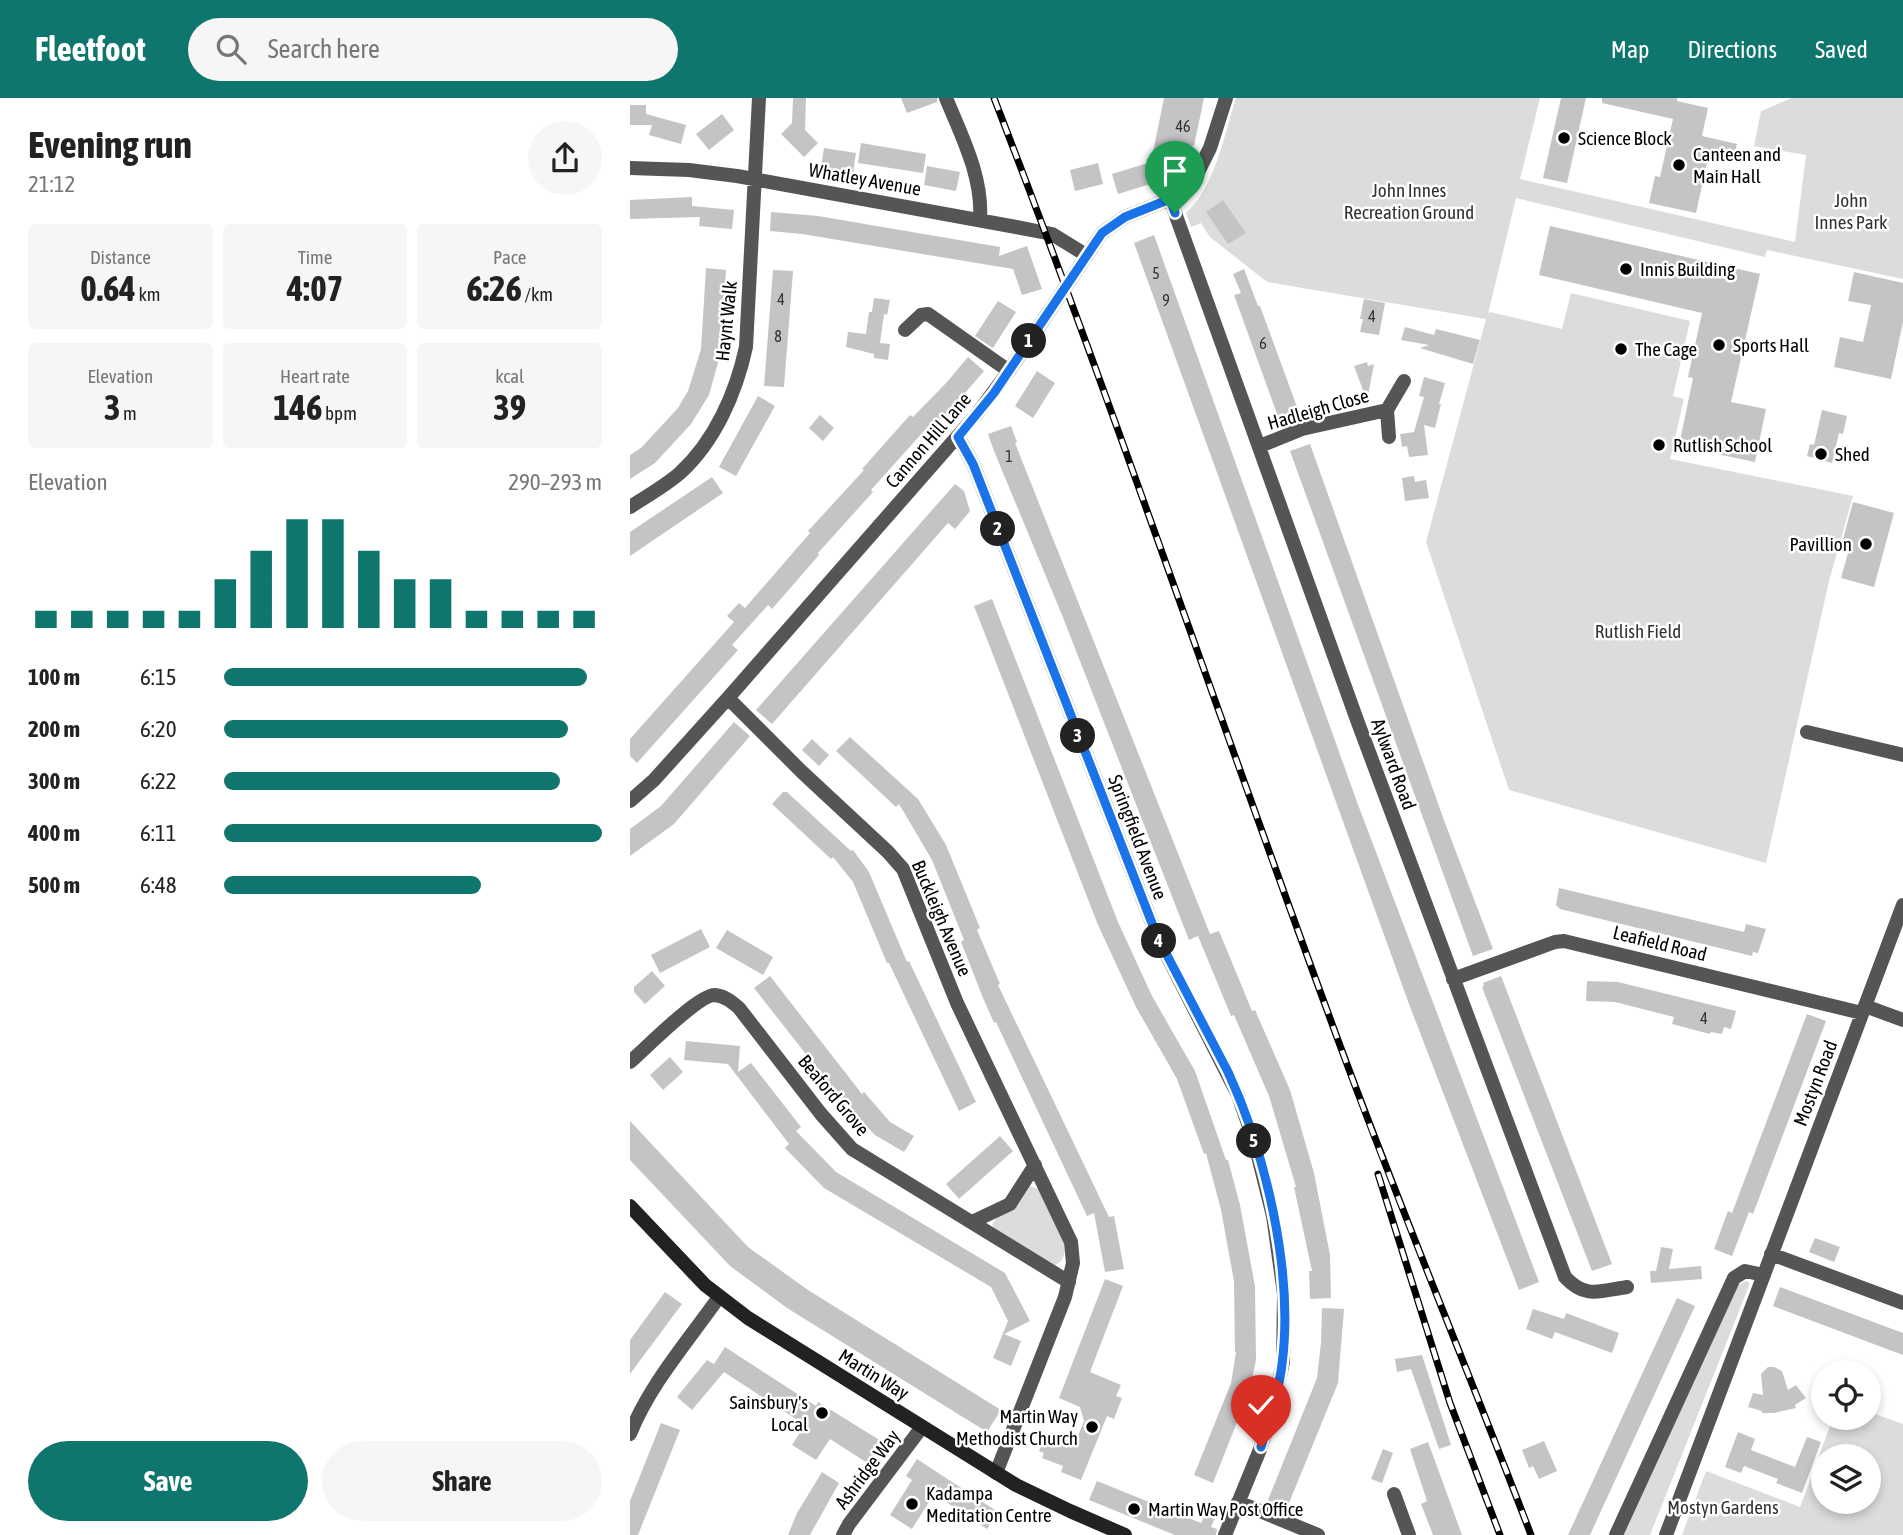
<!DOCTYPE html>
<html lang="en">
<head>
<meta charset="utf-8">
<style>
  :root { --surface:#fff; --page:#f6f6f6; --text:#222; --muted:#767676; --accent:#0f766e }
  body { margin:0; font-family:"Asap Condensed",sans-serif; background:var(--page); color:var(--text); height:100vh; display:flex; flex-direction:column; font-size:26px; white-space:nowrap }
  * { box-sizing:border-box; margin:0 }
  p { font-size:23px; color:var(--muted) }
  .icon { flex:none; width:38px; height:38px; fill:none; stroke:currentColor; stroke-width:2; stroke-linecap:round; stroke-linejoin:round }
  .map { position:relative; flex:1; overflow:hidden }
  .details { display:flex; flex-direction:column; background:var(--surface); width:630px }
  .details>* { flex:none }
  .controls { position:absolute; left:1181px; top:1262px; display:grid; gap:14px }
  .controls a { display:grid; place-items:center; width:70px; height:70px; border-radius:50%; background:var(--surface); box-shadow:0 4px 10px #0003; font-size:35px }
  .pin { position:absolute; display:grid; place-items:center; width:60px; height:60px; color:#fff; margin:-72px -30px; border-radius:50% 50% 50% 0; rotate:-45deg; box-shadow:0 0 7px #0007 }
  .pin .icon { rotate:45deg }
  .km { position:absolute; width:35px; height:35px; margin:-18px; border-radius:50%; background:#222; color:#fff; font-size:19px; line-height:35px; text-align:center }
  .round { display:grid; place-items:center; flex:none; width:74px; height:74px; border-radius:37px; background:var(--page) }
  .headline { display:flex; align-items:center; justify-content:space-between; height:119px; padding:0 28px }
  h1 { font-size:38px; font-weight:700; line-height:52px }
  .figures { display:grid; grid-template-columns:repeat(3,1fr); gap:10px; height:119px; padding:7px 28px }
  .figures div { display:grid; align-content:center; border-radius:7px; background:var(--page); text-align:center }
  .figures b { font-size:35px; font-weight:700 }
  .figures small { font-size:19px; font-weight:400 }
  .figures p { font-size:19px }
  .chart { height:196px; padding:14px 28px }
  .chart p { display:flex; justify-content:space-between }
  .chart svg { width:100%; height:126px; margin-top:7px; stroke:var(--accent); stroke-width:6 }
  .primary-button { display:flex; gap:14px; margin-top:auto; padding:14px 28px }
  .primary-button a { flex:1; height:80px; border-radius:42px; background:var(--accent); color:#fff; font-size:28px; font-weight:700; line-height:80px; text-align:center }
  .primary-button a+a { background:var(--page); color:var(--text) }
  ul { padding:0 28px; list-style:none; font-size:23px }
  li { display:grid; grid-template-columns:112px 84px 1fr; align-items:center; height:52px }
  li i { height:18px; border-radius:9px; background:var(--accent) }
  header { display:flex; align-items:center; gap:42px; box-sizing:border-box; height:98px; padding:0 35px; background:var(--accent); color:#fff }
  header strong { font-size:33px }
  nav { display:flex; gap:38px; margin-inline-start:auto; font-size:24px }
  .search { width:490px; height:63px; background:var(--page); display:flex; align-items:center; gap:18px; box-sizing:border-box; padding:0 24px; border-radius:38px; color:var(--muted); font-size:26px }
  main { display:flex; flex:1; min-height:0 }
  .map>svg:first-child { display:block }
  .green { fill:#dcdcdc; fill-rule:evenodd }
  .building { fill:#c4c4c4 }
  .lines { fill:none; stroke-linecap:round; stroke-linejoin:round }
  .street { stroke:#555; stroke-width:14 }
  .secondary { stroke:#222; stroke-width:14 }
  .rail-casing { stroke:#000; stroke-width:7 }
  .rail { stroke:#fff; stroke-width:4.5; stroke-dasharray:13; stroke-linecap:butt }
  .route-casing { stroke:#fff; stroke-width:14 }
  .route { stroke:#1a73e8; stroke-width:9 }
  .poi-dot { fill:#000; stroke:#fff; stroke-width:2.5 }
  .labels { text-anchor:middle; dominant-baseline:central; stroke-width:5; stroke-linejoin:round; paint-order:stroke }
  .number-label { font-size:16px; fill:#313131 }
  .poi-label { font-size:19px; fill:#000; stroke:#fff; text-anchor:start }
  .street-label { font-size:19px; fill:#000; stroke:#fff }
  .park-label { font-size:19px; fill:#333; stroke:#fff }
</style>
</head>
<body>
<header>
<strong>Fleetfoot</strong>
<div class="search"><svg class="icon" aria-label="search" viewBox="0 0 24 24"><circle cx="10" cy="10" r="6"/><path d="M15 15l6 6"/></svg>Search here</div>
<nav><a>Map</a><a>Directions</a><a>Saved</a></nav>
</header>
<main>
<section class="details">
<div class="headline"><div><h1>Evening run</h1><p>21:12</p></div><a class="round"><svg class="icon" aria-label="share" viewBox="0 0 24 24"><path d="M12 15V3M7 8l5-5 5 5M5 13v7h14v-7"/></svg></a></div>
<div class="figures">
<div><p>Distance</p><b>0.64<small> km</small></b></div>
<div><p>Time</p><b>4:07</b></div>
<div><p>Pace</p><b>6:26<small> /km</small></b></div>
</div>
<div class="figures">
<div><p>Elevation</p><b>3<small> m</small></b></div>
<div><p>Heart rate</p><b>146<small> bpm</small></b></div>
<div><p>kcal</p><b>39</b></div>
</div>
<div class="chart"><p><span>Elevation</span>290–293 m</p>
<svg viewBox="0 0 160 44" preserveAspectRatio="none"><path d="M5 44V38M15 44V38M25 44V38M35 44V38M45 44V38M55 44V27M65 44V17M75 44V6M85 44V6M95 44V17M105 44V27M115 44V27M125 44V38M135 44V38M145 44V38M155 44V38"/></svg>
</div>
<ul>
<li><b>100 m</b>6:15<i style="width:96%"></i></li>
<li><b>200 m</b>6:20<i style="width:91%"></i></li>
<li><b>300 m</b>6:22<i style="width:89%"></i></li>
<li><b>400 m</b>6:11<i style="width:100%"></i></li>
<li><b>500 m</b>6:48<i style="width:68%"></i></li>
</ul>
<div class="primary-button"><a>Save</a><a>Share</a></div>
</section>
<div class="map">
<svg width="1273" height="1437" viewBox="0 0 1273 1437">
  <rect width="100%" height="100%" fill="#fff"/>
  <path class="green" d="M 606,0 L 910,0 L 890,81 L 1165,144 L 1176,57 L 1124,48 L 1131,13 L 1162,0 L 1273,0 L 1273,181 L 1137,152 L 1135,159 L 886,100 L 858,216 L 860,214 L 932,231 L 941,195 L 1060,223 L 1043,298 L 1054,301 L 1040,361 L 1223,398 L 1199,483 L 1136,765 L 879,692 L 796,444 L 856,221 L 637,184 L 580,139 L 571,125 L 561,129 L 556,115 C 585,89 594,37 606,0 Z
    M 400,1088 L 411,1092 C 419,1109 450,1156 425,1167 L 365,1132 L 362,1127 L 366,1120 L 388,1107 Z
    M 1116,1183 L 1119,1184 L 1119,1188 L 1020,1437 L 994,1437 L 1107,1188 Z
    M 1239,1314 L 1273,1326 L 1273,1437 L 1052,1437 L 1076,1373 L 1170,1409 L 1203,1320 L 1239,1320 ZM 1194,1358 L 1239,1358 L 1239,1404 L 1194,1404 Z"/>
  <path class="building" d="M 163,0 L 176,0 L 175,32 L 188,45 L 174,59 L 151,36 L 162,25 Z
    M 271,0 L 307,0 L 307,4 L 277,15 Z
    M 534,0 L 574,0 L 564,48 L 558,47 L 555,62 L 551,61 L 549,70 L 521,64 Z
    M 931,0 L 956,0 L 937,85 L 913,80 Z
    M 972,0 L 1047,0 L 1047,3 L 1078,10 L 1072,38 L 1107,46 L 1102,65 L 1078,60 L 1066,115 L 1019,105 L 1025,78 L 1030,79 L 1043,21 L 972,5 Z
    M 0,7 L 16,7 L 16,16 L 56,27 L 51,46 L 19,37 L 22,27 L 0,27 Z
    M 92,16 L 104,32 L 79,52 L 66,36 Z
    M 231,45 L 296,56 L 293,75 L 228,65 Z
    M 194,50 L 226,55 L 223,75 L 191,69 Z
    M 521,64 L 527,84 L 488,96 L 482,76 Z
    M 468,65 L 473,86 L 445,93 L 440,72 Z
    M 297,68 L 330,74 L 326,93 L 294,87 Z
    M 62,99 L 62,108 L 104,112 L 102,131 L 69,128 L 70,119 L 0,121 L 0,102 Z
    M 593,102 L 616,135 L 598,146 L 576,114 Z
    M 141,114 L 188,118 L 370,149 L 369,158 L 397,148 L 412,191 L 392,197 L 383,171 L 172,136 L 140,133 Z
    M 920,128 L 1130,176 L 1101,304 L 1136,311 L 1125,364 L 1049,348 L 1063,280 L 1058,279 L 1072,215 L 909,177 Z
    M 524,137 L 727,704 L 909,1184 L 889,1192 L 779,906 L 504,145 Z
    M 76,170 L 96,172 L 91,254 L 79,297 L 61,326 L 25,365 L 0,381 L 0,357 L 11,350 L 48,310 L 58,293 L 71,251 Z
    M 614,171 L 628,208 L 630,208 L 670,317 L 650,324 L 604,197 L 611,195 L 603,176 Z
    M 143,172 L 163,173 L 154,289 L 134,288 Z
    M 1224,174 L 1273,185 L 1273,224 L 1261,281 L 1204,269 L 1210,239 L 1233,244 L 1241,207 L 1218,203 Z
    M 244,200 L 260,202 L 257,217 L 254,216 L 250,245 L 260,246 L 258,262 L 244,260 L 244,256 L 216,249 L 218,234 L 236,236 L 239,214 L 242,214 Z
    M 734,201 L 755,205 L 749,237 L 730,234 L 733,221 L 730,221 Z
    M 368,203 L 386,214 L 363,250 L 345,238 Z
    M 775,229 L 804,237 L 806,231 L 850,242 L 843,266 L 790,250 L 799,247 L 771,242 Z
    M 338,259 L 354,273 L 328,303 L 305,327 L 302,324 L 241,392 L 243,394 L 188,455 L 189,457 L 142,511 L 138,507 L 102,547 L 108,552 L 7,665 L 0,658 L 0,641 L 104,524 L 97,518 L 109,505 L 115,510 L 180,435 L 178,433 L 234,372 L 232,371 L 280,317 L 283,319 L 317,284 Z
    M 737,264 L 738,268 L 744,266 L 737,303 L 724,268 Z
    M 407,273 L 425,285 L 403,320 L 385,308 Z
    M 794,279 L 815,285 L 809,306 L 811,306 L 805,330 L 794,327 L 798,357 L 779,359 L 777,348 L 772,349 L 770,336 L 784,334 L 794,299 L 789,298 Z
    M 128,298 L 145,308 L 106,378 L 89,369 Z
    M 1192,312 L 1217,318 L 1213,336 L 1209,335 L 1202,365 L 1177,358 L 1180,346 L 1184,347 Z
    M 190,317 L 204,330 L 193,343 L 179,330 Z
    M 381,328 L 387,344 L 385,345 L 580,836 L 589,833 L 622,913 L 625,912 L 660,992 L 684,1075 L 700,1157 L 701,1200 L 680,1201 L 679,1173 L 682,1173 L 664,1089 L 666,1089 L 639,998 L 604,917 L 601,918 L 568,838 L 559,842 L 432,517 L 364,353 L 358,336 Z
    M 680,346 L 815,725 L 863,851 L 843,858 L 660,353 Z
    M 784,378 L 785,384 L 796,382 L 799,400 L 775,403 L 772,380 Z
    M 82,379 L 93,395 L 0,458 L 0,434 Z
    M 325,386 L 334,393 L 340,413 L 325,431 L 318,425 L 142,626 L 126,612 Z
    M 1223,404 L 1264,415 L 1244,489 L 1211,480 L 1220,448 L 1212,445 Z
    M 362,501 L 488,824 L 522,898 L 565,973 L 596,1062 L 598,1062 L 610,1107 L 625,1188 L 626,1262 L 620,1291 L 583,1385 L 564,1377 L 601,1285 L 606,1254 L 605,1254 L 604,1183 L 591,1112 L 576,1055 L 574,1056 L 547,981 L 506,909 L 468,827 L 344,508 Z
    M 104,624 L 120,638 L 44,726 L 0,758 L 0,731 L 31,708 Z
    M 220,639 L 288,701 L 316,747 L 350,830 L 347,832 L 370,886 L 368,887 L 479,1119 L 484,1118 L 494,1171 L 475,1174 L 464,1115 L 457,1118 L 366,924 L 364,925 L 353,900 L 331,844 L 334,842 L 302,762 L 269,706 L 266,709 L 206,653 Z
    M 182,641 L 199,657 L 189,668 L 172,652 Z
    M 153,694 L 157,694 L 221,753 L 223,752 L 239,774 L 277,864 L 279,863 L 346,1004 L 329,1013 L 259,865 L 257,865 L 223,784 L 203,759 L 201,761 L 142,706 Z
    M 929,790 L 1114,834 L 1116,826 L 1136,831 L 1128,855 L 1123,854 L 1122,858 L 930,811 L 926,807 Z
    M 71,831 L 80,849 L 30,875 L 21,857 Z
    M 97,832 L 143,859 L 133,877 L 86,850 Z
    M 22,873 L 35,888 L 15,906 L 4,894 L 4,889 Z
    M 140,878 L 232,996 L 234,994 L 260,1024 L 284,1038 L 274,1054 L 245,1037 L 212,1002 L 124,890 Z
    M 871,878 L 982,1166 L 962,1173 L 852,889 L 854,888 L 853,885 Z
    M 957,883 L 988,884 L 1106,913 L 1101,931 L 1094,929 L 1092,936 L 1081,934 L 1080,936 L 1042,926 L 1044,919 L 985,904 L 956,903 Z
    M 1177,916 L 1196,923 L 1123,1116 L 1119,1114 L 1102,1158 L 1084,1151 L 1098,1113 L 1102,1115 Z
    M 56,943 L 110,948 L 108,974 L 121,965 L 171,1029 L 166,1033 L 206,1074 L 375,1175 L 400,1223 L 374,1236 L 391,1243 L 381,1268 L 363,1260 L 378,1223 L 361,1189 L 194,1090 L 155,1050 L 159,1046 L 98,966 L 54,962 Z
    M 40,959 L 53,974 L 33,992 L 20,977 Z
    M 0,1023 L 118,1149 L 178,1192 L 371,1312 L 357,1334 L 157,1210 L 100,1168 L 0,1062 Z
    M 370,1038 L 383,1053 L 329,1101 L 316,1086 Z
    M 1185,1140 L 1210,1149 L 1204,1164 L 1179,1154 Z
    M 1031,1149 L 1043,1151 L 1039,1171 L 1071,1168 L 1072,1181 L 1021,1185 L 1020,1173 L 1026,1173 Z
    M 475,1181 L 493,1188 L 460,1274 L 491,1287 L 486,1298 L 492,1300 L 484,1321 L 477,1318 L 451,1382 L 431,1374 L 433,1368 L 412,1360 L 414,1355 L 409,1353 L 414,1339 L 420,1341 L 422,1336 L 445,1345 L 454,1323 L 450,1309 L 429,1300 Z
    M 1150,1189 L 1273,1235 L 1273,1257 L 1143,1208 Z
    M 35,1194 L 52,1206 L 0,1276 L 0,1242 Z
    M 1047,1200 L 1065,1208 L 1037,1269 L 960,1437 L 938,1437 Z
    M 692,1210 L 714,1211 L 708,1285 L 657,1410 L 638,1402 L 687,1280 L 691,1245 Z
    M 903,1211 L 934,1221 L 936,1215 L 989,1235 L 982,1255 L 925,1234 L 922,1241 L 896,1231 Z
    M 95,1249 L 186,1308 L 188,1304 L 256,1346 L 242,1368 L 200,1341 L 186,1362 L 162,1347 L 175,1327 L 94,1274 L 62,1312 L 47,1299 L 77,1262 L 84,1266 Z
    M 792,1257 L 821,1347 L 809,1351 L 781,1271 L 767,1274 L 765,1261 Z
    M 1138,1269 L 1144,1269 L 1152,1273 L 1158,1292 L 1166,1287 L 1176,1300 L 1165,1307 L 1166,1310 L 1144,1315 L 1132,1315 L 1132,1313 L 1118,1309 L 1123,1295 L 1133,1297 L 1131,1276 Z
    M 31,1325 L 50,1332 L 8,1437 L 0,1437 L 0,1403 Z
    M 1108,1334 L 1125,1341 L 1121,1352 L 1165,1369 L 1177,1339 L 1191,1344 L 1172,1395 L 1146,1385 L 1148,1381 L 1114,1368 L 1111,1375 L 1095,1369 Z
    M 914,1343 L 927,1373 L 909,1381 L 903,1368 L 899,1370 L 892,1352 Z
    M 798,1344 L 816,1393 L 832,1437 L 803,1437 L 791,1406 L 797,1403 L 780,1351 Z
    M 753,1351 L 763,1355 L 752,1385 L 741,1381 Z
    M 287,1361 L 368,1414 L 357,1431 L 304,1396 L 282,1431 L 260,1417 L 282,1382 L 276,1378 Z
    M 192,1374 L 209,1385 L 180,1437 L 158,1437 L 167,1415 Z
    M 467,1383 L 571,1425 L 575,1416 L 585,1420 L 581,1429 L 587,1431 L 586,1437 L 545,1437 L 459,1402 Z"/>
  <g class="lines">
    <path class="street" d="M 316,0 C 332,39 353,79 350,122
      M 0,70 L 59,72 L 107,78 L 386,129 L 422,136 L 456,157
      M 540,101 L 727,622 L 935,1179 C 955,1201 970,1193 997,1189
      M 275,232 L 291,217 L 298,216 L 379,273
      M 328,339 L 343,366 L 527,838 L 608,997 L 625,1046 L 643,1118 L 654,1196 L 653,1264 L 644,1307 L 631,1349 L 595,1437
      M 759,339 L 757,312 L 774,283
      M 630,348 L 672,331 L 757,312
      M 0,409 C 17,398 35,388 50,375 C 85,343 106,295 116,249 L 129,0
      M 98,600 L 172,674 L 258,754 L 273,771 L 327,905 L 441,1144 L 443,1165 L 435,1199 L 366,1375
      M 1177,634 L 1273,657
      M 0,703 L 24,682 L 98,600 L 347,316 L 379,273 L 472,135 L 495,119 L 540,101 L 563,84 L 580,50 L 596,0
      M 823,881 L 925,844 L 934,843 L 1232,915
      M 1235,908 L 1273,922
      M 0,964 C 15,951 69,896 85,897 C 95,898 102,904 109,910 L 191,1016 L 222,1051 L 439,1184
      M 342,1124 L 380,1106 L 405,1067
      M 1141,1156 L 1273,1205
      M 0,1336 C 20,1286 58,1243 89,1199
      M 764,1396 L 779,1437
      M 608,1404 L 688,1437
      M 213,1437 L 219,1426 L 292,1329
      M 986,1437 L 1104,1180 L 1115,1173 L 1134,1177
      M 1036,1437 L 1273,807"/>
    <path class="secondary" d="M 0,1108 L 75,1187 L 118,1220 L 386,1387 L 440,1413 L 495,1437"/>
    <defs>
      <path id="rail" d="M 364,0 C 481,302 585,608 697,912 C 761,1089 834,1261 901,1437
        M 748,1076 L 820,1305 L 870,1437"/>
    </defs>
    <use href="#rail" class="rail-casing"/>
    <use href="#rail" class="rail"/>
  </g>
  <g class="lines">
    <defs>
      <path id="route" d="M 545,115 L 540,101 L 495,119 L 472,135 L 364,295 L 328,339 L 343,366 L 527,838 L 598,974 C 636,1056 664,1175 652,1266 C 649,1294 639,1321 631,1349"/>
    </defs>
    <use href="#route" class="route-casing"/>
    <use href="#route" class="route"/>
  </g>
  <g class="poi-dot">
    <circle cx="934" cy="40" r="7"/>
    <circle cx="1049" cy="67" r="7"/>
    <circle cx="996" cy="171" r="7"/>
    <circle cx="1089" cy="247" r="7"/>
    <circle cx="991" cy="251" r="7"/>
    <circle cx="1029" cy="347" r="7"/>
    <circle cx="1191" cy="356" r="7"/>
    <circle cx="1236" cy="446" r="7"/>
    <circle cx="192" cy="1315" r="7"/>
    <circle cx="462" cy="1329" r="7"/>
    <circle cx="282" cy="1406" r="7"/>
    <circle cx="504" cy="1411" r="7"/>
  </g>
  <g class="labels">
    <g class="number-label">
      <text x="553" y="28">46</text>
      <text x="526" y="175">5</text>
      <text x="151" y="201">4</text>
      <text x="536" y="202">9</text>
      <text x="742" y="218">4</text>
      <text x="148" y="238">8</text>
      <text x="633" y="245">6</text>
      <text x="379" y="358">1</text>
      <text x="1074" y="920">4</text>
    </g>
    <g class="poi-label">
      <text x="948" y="40">Science Block</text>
      <text x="1063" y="56">Canteen and<tspan x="1063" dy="22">Main Hall</tspan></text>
      <text x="1010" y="171">Innis Building</text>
      <text x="1103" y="247">Sports Hall</text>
      <text x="1005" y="251">The Cage</text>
      <text x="1043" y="347">Rutlish School</text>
      <text x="1205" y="356">Shed</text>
      <text x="1222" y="446" text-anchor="end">Pavillion</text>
      <text x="178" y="1304" text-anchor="end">Sainsbury's<tspan x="178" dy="22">Local</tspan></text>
      <text x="448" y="1318" text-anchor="end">Martin Way<tspan x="448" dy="22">Methodist Church</tspan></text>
      <text x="296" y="1395">Kadampa<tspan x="296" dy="22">Meditation Centre</tspan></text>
      <text x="518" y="1411">Martin Way Post Office</text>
    </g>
    <g class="street-label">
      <text transform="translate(235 81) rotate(10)">Whatley Avenue</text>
      <text transform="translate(96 223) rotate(-84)">Haynt Walk</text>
      <text transform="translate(688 311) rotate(-16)">Hadleigh Close</text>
      <text transform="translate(298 342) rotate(-49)">Cannon Hill Lane</text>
      <text transform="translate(764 666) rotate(70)">Aylward Road</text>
      <text transform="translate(508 739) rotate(69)">Springfield Avenue</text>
      <text transform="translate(312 820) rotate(67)">Buckleigh Avenue</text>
      <text transform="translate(1030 845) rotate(14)">Leafield Road</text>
      <text transform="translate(1185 985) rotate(-69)">Mostyn Road</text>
      <text transform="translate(204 997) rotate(50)">Beaford Grove</text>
      <text transform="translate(244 1276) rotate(32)">Martin Way</text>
      <text transform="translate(237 1371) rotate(-53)">Ashridge Way</text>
    </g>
    <g class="park-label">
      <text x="779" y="92">John Innes<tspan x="779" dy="22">Recreation Ground</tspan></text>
      <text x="1221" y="102">John<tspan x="1221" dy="22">Innes Park</tspan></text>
      <text x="1008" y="533">Rutlish Field</text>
      <text x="1093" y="1409">Mostyn Gardens</text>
    </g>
  </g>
</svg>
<div class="controls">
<a><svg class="icon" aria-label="locate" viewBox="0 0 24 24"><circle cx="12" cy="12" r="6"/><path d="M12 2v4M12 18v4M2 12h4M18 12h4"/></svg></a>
<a><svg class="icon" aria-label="layers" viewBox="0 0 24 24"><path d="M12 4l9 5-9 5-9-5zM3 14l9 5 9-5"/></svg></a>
</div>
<div class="pin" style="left:545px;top:115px;background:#1e9e55"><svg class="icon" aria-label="arrive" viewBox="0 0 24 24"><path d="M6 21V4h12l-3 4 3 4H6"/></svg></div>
<div class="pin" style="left:631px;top:1349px;background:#d93025"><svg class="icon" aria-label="check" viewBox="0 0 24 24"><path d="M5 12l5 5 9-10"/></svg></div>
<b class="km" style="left:399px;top:243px">1</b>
<b class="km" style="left:368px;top:431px">2</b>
<b class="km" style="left:448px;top:638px">3</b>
<b class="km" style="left:529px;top:843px">4</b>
<b class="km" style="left:624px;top:1043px">5</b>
</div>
</main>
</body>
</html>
